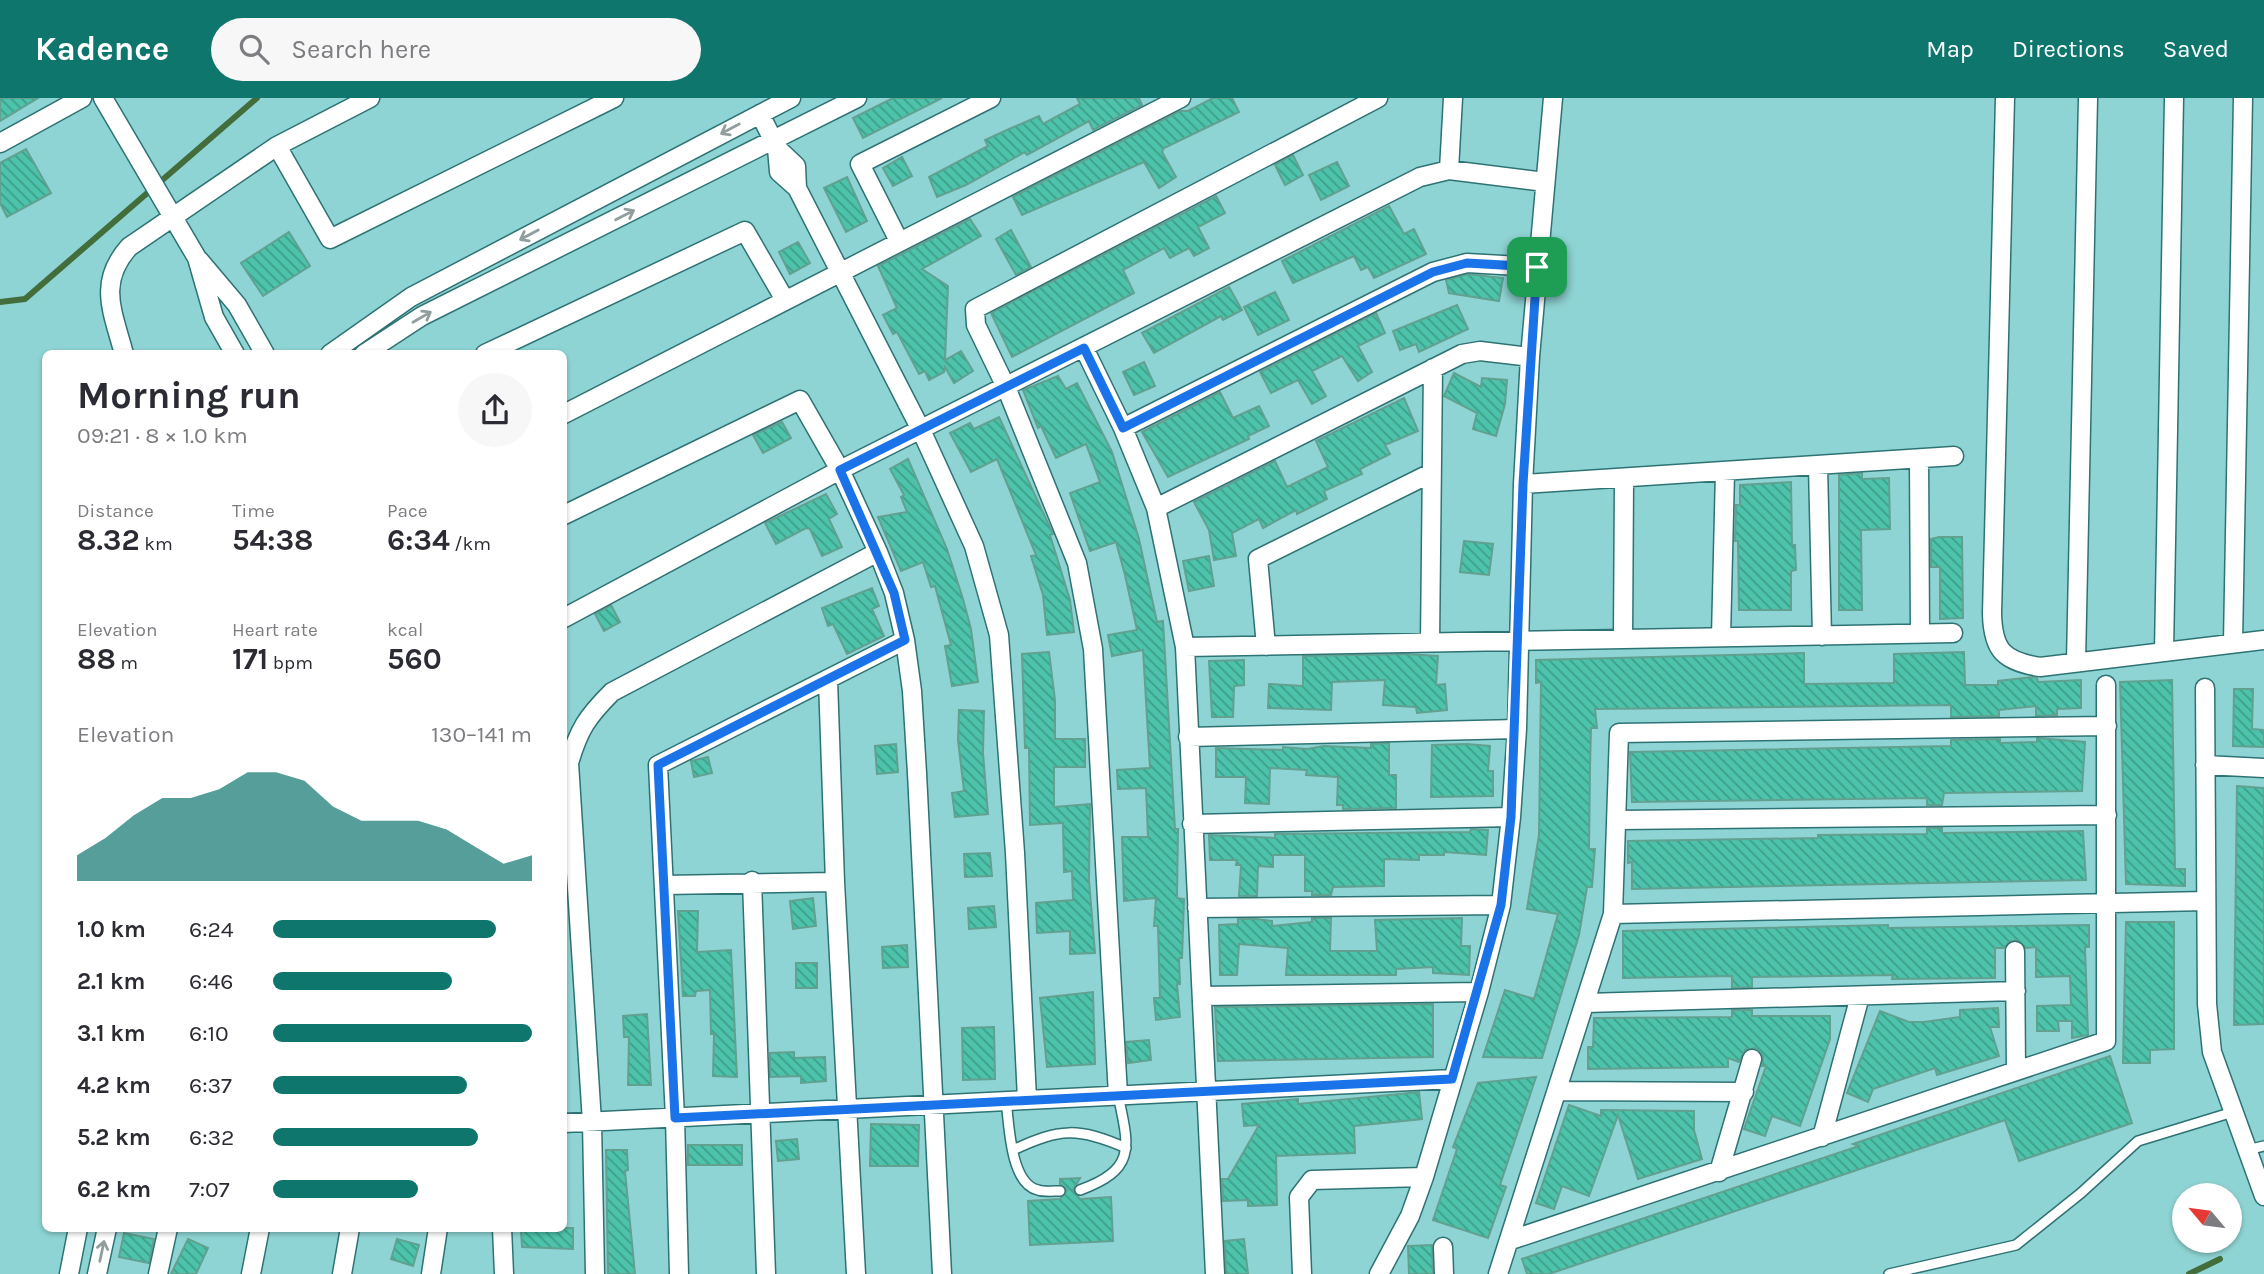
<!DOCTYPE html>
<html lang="en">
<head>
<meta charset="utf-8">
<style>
  :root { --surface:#fff; --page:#f7f7f7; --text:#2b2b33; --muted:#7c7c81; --accent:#0f766e }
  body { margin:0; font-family:Karla,sans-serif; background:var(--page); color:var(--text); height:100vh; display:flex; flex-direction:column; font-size:26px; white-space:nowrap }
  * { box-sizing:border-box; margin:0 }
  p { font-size:23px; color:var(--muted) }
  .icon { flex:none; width:38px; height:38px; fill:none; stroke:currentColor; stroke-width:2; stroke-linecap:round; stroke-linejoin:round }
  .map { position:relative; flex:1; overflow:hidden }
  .drawer { position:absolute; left:42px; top:252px; width:525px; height:882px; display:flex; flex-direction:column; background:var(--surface); border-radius:10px; box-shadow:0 2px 5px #0004 }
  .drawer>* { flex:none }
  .needle { width:46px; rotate:299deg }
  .fabs { position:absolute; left:2172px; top:1085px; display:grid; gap:14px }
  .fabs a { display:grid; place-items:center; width:70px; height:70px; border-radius:50%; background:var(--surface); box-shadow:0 2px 5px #0004; font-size:35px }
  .pin { position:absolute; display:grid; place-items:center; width:60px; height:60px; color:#fff; margin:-30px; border-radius:14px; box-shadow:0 4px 10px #0006 }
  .round { display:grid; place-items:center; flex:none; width:74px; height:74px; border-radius:37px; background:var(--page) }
  .head { display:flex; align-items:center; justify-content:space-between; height:119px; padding:0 35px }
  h1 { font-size:38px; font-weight:700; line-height:52px }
  .stats { display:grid; grid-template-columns:repeat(3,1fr); gap:10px; height:119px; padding:7px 35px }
  .stats div { display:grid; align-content:center }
  .stats b { font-size:30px; font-weight:700 }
  .stats small { font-size:19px; font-weight:400 }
  .stats p { font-size:19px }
  .chart { height:196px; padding:14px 35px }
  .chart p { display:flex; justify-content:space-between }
  .chart svg { width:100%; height:126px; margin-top:7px; fill:var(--accent); opacity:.7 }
  ul { padding:0 35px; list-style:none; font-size:23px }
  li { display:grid; grid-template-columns:112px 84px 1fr; align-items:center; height:52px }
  li i { height:18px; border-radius:9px; background:var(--accent) }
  header { display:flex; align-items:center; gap:42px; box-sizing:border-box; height:98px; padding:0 35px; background:var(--accent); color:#fff }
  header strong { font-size:33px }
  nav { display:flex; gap:38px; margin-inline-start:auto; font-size:24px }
  .search { width:490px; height:63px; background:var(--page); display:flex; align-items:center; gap:18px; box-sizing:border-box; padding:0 24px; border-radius:38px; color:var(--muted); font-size:26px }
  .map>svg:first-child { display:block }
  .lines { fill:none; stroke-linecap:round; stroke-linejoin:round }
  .stream { stroke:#436e3c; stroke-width:6 }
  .building { fill:url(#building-back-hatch); stroke:#62a090; stroke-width:2 }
  .service-casing { stroke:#2e7374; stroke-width:12 }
  .minor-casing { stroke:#2e7374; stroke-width:21 }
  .service { stroke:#fff; stroke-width:9 }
  .minor { stroke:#fff; stroke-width:18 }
  .oneway { stroke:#919e9e }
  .route-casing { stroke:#fff; stroke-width:14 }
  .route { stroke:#1a73e8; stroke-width:9 }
</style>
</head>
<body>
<header>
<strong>Kadence</strong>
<div class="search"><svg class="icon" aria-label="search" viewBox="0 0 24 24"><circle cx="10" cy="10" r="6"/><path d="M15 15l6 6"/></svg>Search here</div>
<nav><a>Map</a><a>Directions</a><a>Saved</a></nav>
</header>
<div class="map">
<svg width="2264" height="1176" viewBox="0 0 2264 1176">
  <defs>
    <pattern id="building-back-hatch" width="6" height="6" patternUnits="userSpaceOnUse" patternTransform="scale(1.75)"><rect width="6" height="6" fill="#4cc3aa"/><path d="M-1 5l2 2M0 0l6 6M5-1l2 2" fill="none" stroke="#3d9e8a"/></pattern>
  </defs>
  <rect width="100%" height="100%" fill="#8fd4d4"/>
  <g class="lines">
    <path class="stream" d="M 0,204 L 25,201 L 257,0
      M 2189,1176 L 2220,1161"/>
  </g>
  <path class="building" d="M 0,0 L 38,0 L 0,23 Z
    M 893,0 L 942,0 L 863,40 L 853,20 Z
    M 1077,0 L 1139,0 L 1142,7 L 1093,32 L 1089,23 L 1027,57 L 1025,54 L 966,87 L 937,99 L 929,79 L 988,48 L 985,42 L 1007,32 L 1039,18 L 1043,26 L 1080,6 Z
    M 1213,0 L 1232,0 L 1239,14 L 1164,50 L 1162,54 L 1176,79 L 1159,90 L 1144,64 L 1022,117 L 1013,99 L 1180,13 L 1188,13 Z
    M 26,51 L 51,95 L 7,119 L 0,105 L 0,65 Z
    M 1293,57 L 1303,77 L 1285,87 L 1275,67 Z
    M 902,59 L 912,78 L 893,88 L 883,70 Z
    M 1337,64 L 1349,88 L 1321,102 L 1309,77 Z
    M 847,79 L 867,123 L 846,134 L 824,90 Z
    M 1216,98 L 1225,115 L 1198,129 L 1209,150 L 1194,158 L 1189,150 L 1170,160 L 1164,150 L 1123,172 L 1134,195 L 1012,259 L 991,215 Z
    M 1389,108 L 1404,136 L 1414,131 L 1426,156 L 1374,180 L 1368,169 L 1361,172 L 1354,158 L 1293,185 L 1282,163 Z
    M 970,121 L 981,138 L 922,171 L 948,188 L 945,262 L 961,253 L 973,273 L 954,285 L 945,269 L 944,274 L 929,282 L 925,273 L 919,276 L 897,234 L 893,236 L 883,217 L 897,210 L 878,168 Z
    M 1011,132 L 1031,169 L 1016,177 L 996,141 Z
    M 289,134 L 310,168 L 263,198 L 241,165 Z
    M 798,144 L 810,165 L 790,176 L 779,154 Z
    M 1468,176 L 1503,180 L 1499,203 L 1449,195 L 1446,182 Z
    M 1229,189 L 1242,212 L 1223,222 L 1221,218 L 1154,255 L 1142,235 Z
    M 1275,194 L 1289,222 L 1258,237 L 1244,209 Z
    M 1457,207 L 1468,231 L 1419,254 L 1416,246 L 1400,252 L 1393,233 Z
    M 1376,215 L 1385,235 L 1358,248 L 1372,274 L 1358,283 L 1342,258 L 1312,273 L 1326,298 L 1312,306 L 1298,282 L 1271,295 L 1260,274 Z
    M 1144,264 L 1155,288 L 1134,297 L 1123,274 Z
    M 1454,275 L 1481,289 L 1482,280 L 1507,282 L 1505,306 L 1496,338 L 1473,331 L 1477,315 L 1444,298 Z
    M 1058,278 L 1066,291 L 1077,285 L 1112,354 L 1139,441 L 1157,524 L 1163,523 L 1175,731 L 1178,731 L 1177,800 L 1184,801 L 1182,860 L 1179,860 L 1180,886 L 1177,886 L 1180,919 L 1156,922 L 1154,900 L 1160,900 L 1158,828 L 1154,828 L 1156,800 L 1124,803 L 1122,739 L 1148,739 L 1146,690 L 1118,691 L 1117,672 L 1150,670 L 1143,552 L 1112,558 L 1108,537 L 1137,532 L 1125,477 L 1116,444 L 1090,453 L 1070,395 L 1100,384 L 1086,346 L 1056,360 L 1041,328 L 1038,330 L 1023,292 Z
    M 1220,294 L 1233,320 L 1259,308 L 1269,328 L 1248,338 L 1249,341 L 1168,379 L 1142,334 Z
    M 1404,300 L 1418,333 L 1385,347 L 1390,356 L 1360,371 L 1362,376 L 1324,393 L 1327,401 L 1297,416 L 1296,412 L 1263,430 L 1259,421 L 1232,435 L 1236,458 L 1214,462 L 1209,432 L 1194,404 L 1275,363 L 1287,389 L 1328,369 L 1316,343 Z
    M 999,319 L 1053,436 L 1050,437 L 1070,502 L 1074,534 L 1047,537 L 1043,497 L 1031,458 L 1036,457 L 997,361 L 971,374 L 950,335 L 970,325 L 974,331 Z
    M 782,324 L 791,340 L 763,355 L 753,337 Z
    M 908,361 L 947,451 L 963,501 L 971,531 L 978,584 L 952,588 L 945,548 L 951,547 L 935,488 L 931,489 L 923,464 L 901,473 L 878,419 L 907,414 L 901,399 L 904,397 L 890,371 Z
    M 1862,375 L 1862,381 L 1889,380 L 1890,431 L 1861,432 L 1862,512 L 1839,512 L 1839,377 Z
    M 1791,384 L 1792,447 L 1795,447 L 1796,472 L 1791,473 L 1791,512 L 1739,512 L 1738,443 L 1735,443 L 1736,407 L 1740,407 L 1740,387 Z
    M 826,396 L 837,416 L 829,421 L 842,449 L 822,458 L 810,431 L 806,430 L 776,446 L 765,425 Z
    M 1939,439 L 1962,439 L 1963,520 L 1940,521 L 1940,469 L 1931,469 L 1931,441 Z
    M 1464,443 L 1493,446 L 1489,477 L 1460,474 Z
    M 1209,458 L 1214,488 L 1189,493 L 1183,463 Z
    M 872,490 L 879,508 L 872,511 L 884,538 L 847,556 L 833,526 L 828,528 L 822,510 Z
    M 611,507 L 620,524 L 604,533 L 595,516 Z
    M 1049,554 L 1055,602 L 1055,641 L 1085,641 L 1085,669 L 1054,669 L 1054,709 L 1090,706 L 1089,782 L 1095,855 L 1070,856 L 1070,833 L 1037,835 L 1036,805 L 1073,802 L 1072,773 L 1064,774 L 1063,725 L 1030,727 L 1029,650 L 1025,650 L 1022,556 Z
    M 1964,554 L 1965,587 L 1998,587 L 1998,583 L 2033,579 L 2037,580 L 2038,584 L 2081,582 L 2081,610 L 2057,611 L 2057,617 L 2036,618 L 2036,608 L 1999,612 L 1999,618 L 1951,619 L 1951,607 L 1595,611 L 1597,630 L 1591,630 L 1590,670 L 1589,751 L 1595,751 L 1592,789 L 1587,789 L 1579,837 L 1542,960 L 1483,959 L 1505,892 L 1534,901 L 1558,816 L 1527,811 L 1539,737 L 1541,584 L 1536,585 L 1536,562 L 1804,555 L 1804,586 L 1894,585 L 1894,556 Z
    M 1406,556 L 1438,558 L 1436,587 L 1445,586 L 1447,612 L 1417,615 L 1416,609 L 1383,607 L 1385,582 L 1332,584 L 1331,612 L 1268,610 L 1269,586 L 1303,588 L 1303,558 Z
    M 1244,562 L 1244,587 L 1234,588 L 1233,619 L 1212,619 L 1209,563 Z
    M 2172,582 L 2175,771 L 2185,771 L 2185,788 L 2126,786 L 2120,584 Z
    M 2234,591 L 2253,591 L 2252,631 L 2264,632 L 2264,649 L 2233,648 Z
    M 959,612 L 984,613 L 983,655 L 988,716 L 955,719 L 952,695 L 964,693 L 958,642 Z
    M 2037,640 L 2085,644 L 2082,693 L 1944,695 L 1942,707 L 1927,707 L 1927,700 L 1632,704 L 1630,654 L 1951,648 L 1951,642 L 2000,641 L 2000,645 L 2037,644 Z
    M 1389,645 L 1389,677 L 1396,677 L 1396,710 L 1343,711 L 1343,707 L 1337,707 L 1338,679 L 1306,677 L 1307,672 L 1270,670 L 1269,706 L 1245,705 L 1246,679 L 1216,679 L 1216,650 L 1283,652 L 1283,649 L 1307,651 L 1324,648 L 1371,650 L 1371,646 Z
    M 896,646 L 898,674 L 877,676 L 875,648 Z
    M 1467,646 L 1490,648 L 1488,673 L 1493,673 L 1493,698 L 1431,699 L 1432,647 Z
    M 708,659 L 712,675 L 694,679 L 691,663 Z
    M 2237,688 L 2264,690 L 2264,926 L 2234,927 Z
    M 1927,730 L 1942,730 L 1942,735 L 2083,733 L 2086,782 L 1632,791 L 1632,764 L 1628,765 L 1628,743 L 1818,740 L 1818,737 L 1927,736 Z
    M 1471,731 L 1488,732 L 1486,757 L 1444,754 L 1444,757 L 1419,757 L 1419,762 L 1384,761 L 1384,788 L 1333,789 L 1331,797 L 1312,797 L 1312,793 L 1305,793 L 1305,757 L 1273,757 L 1273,769 L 1258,768 L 1257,798 L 1239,798 L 1241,767 L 1236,767 L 1237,762 L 1210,762 L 1209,737 L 1275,740 L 1275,736 L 1470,734 Z
    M 990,755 L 992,778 L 965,779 L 964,756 Z
    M 813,800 L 816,828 L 793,831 L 790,803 Z
    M 994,808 L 996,829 L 969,831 L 968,810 Z
    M 678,813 L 698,813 L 697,854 L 731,852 L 737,979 L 713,978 L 714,936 L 711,936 L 710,892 L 696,893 L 695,898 L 683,898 Z
    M 1312,820 L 1331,820 L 1330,853 L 1377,853 L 1375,822 L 1462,820 L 1461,848 L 1470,848 L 1469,877 L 1433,875 L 1433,869 L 1396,871 L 1396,877 L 1286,877 L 1288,850 L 1239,846 L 1237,877 L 1220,877 L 1219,827 L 1238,826 L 1238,821 L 1256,821 L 1272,823 L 1272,828 L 1312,824 Z
    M 2126,824 L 2174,824 L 2174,951 L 2150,952 L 2150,965 L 2123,965 Z
    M 1888,827 L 1888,830 L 2089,827 L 2089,849 L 2085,849 L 2088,937 L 2072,940 L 2072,923 L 2058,923 L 2059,933 L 2037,933 L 2037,908 L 2071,907 L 2070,878 L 2036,879 L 2036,849 L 2026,850 L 2016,842 L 2009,844 L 2004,850 L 1995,850 L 1995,880 L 1892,881 L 1893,877 L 1752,879 L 1752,889 L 1732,890 L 1732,878 L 1623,880 L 1623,833 Z
    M 907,847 L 908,869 L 883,870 L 882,849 Z
    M 796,865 L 817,865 L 817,890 L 796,890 Z
    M 1093,894 L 1095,966 L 1047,969 L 1040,900 Z
    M 1433,906 L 1433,959 L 1218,963 L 1215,909 Z
    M 1998,910 L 1999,929 L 1990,929 L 1999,958 L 1937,977 L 1935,970 L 1873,991 L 1868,1004 L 1847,995 L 1880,913 L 1909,924 L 1924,924 L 1960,919 L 1960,912 Z
    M 1732,912 L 1752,912 L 1752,918 L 1830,918 L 1830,941 L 1800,1028 L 1772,1018 L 1765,1038 L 1744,1031 L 1766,968 L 1762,968 L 1763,958 L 1755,950 L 1745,952 L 1739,964 L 1728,960 L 1728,969 L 1588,971 L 1588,949 L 1593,949 L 1594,920 L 1732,919 Z
    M 647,916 L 651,987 L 628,987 L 629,939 L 624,939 L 623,918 Z
    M 994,929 L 995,981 L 963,982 L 962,930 Z
    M 1149,942 L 1151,962 L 1128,965 L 1126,944 Z
    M 794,954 L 794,960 L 825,959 L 826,983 L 801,985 L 801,978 L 770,979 L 770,955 Z
    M 2110,958 L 2132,1025 L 2019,1063 L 2005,1022 L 1549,1176 L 1527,1176 L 1522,1161 L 1859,1048 L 1853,1046 Z
    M 1536,979 L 1500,1087 L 1506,1089 L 1488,1140 L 1433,1122 L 1457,1051 L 1453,1049 L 1478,985 Z
    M 1419,994 L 1422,1021 L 1354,1028 L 1355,1055 L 1276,1058 L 1277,1107 L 1248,1108 L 1248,1102 L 1223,1103 L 1222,1081 L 1228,1081 L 1259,1027 L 1244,1028 L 1242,1006 L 1298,1001 L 1298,1006 Z
    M 1569,1007 L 1601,1018 L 1601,1012 L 1694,1013 L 1694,1032 L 1702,1061 L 1638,1081 L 1618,1017 L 1589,1098 L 1562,1088 L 1554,1111 L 1536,1105 Z
    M 871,1026 L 919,1027 L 918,1068 L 870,1068 Z
    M 797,1041 L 799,1061 L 778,1063 L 776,1043 Z
    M 688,1047 L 742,1047 L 742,1067 L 688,1067 Z
    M 606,1052 L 627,1052 L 628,1072 L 625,1073 L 635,1176 L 608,1176 Z
    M 1080,1080 L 1073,1092 L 1080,1101 L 1111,1099 L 1113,1143 L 1030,1147 L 1028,1103 L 1060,1101 L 1067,1092 L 1060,1086 L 1060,1081 Z
    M 564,1130 L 573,1130 L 573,1151 L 522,1149 L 521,1132 Z
    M 124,1135 L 154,1141 L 149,1165 L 119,1159 Z
    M 188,1141 L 208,1150 L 196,1176 L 171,1176 Z
    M 397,1141 L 419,1147 L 413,1168 L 391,1161 Z
    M 1244,1141 L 1248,1176 L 1226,1176 L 1225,1143 Z
    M 1432,1147 L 1433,1176 L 1409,1176 L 1408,1148 Z"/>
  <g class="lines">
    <defs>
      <path id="service" d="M 1006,1002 C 1009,1025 1010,1086 1038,1092 C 1044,1094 1053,1093 1060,1093
        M 1013,1052 C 1060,1030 1078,1029 1126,1050
        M 2247,1052 L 2264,1048
        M 1080,1092 C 1137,1071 1129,1049 1118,997
        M 1889,1176 L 2016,1147 L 2081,1095 L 2138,1043 L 2233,1014"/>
      <path id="minor" d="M 103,0 L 197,160 L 214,219 L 235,256
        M 2005,0 L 1992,516 C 1993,553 2004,563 2040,569 L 2264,542
        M 760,16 L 777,50 L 796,68 L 797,90
        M 0,45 L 82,0
        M 277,48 L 330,141 L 614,0
        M 777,50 L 779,74 L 797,90 L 921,332 L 974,448 L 999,537 L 1015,755 L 1027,1001
        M 1449,72 L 1453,0
        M 899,143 L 860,66 L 991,0
        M 199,162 L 237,207 L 265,256
        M 1084,250 L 1123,330 L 1156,410 L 1185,549 L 1215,1176
        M 124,256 C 113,214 97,185 129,149 L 277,48 L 370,0
        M 330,256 L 411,199 L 791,0
        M 364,256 L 422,218 L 857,0
        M 485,256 L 745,133 L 785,202
        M 564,316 L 1181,0
        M 1123,330 L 1433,174 L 1467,165 L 1537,169
        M 1919,362 L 1920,536
        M 1818,368 L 1822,538
        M 1523,386 L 1954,358
        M 1156,410 L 1462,256 L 1480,253 L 1530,259
        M 564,417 L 800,302 L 840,372 L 878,454 L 894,495 L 905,542 L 912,593 L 917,675 L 942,1176
        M 564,520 L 840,372 L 1420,79 L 1449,72 L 1545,84
        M 1721,539 L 1725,374
        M 1623,540 L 1624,382
        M 1430,544 L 1433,270
        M 2233,545 L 2243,0
        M 1266,548 L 1258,461 L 1431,375
        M 1185,549 L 1953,535
        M 2164,554 L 2174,0
        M 2076,564 L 2088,0
        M 828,582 L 835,784 L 856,1176
        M 2205,590 L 2207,906 L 2212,954 L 2264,1098
        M 1188,639 L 1517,631
        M 2205,667 L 2264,670
        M 1619,722 L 2107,717
        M 1192,726 L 1511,719
        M 752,783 L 766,1176
        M 665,787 L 835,784
        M 1197,810 L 1501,807
        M 1613,816 L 2206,803
        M 2015,853 L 2016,973
        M 1202,898 L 1479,894
        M 1586,905 L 2016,893
        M 1558,993 L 1744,994
        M 1118,997 L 1093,551 L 1077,465 L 1006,289 L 976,227 L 975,211 L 1378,0
        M 564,1025 L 1452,981
        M 1822,1039 L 1860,898
        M 1719,1074 L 1752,961
        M 502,1130 L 504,1176
        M 1511,1142 L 2106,943 L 2106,587
        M 1443,1149 L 1444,1176
        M 69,1176 L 78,1130
        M 97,1176 L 107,1130
        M 158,1176 L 168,1130
        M 251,1176 L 260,1130
        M 342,1176 L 350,1130
        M 431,1176 L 438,1130
        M 595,1176 L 592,1024 L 569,665 C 579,631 587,619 612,594 L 878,454
        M 679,1176 L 675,1020 L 658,667 L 905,542
        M 1302,1176 L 1299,1099 L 1312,1082 L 1424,1079
        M 1379,1176 L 1410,1118 L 1424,1079 L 1479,894 L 1501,807 L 1511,719 L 1517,631 L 1523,386 L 1530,259 L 1553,0
        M 1498,1176 L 1613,816 L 1619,635 L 2107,628"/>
    </defs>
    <use href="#service" class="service-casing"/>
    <use href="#minor" class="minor-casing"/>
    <use href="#service" class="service"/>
    <use href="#minor" class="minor"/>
  </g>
  <defs><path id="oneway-shaft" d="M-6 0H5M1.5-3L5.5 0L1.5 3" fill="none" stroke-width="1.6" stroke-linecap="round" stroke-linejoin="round" transform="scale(1.75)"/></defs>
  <g class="oneway">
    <use href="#oneway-shaft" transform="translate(730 31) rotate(152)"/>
    <use href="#oneway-shaft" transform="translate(625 117) rotate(-27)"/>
    <use href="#oneway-shaft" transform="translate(529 137) rotate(152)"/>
    <use href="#oneway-shaft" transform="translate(422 219) rotate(-30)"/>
    <use href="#oneway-shaft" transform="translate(102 1153) rotate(-78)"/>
  </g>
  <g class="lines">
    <defs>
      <path id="route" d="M 1467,165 L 1537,169 L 1523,386 L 1511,719 L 1501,807 L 1452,981 L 675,1020 L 658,667 L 905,542 L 894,495 L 840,372 L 1084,250 L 1123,330 L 1433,174 Z"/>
    </defs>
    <use href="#route" class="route-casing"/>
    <use href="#route" class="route"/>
  </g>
</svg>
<div class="fabs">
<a><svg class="needle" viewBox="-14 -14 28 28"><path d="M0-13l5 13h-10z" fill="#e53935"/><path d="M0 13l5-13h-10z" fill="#7c7c81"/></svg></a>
</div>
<div class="pin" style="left:1537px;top:169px;background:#1e9e55"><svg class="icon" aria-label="arrive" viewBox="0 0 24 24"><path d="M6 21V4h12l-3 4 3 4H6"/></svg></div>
<section class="drawer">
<div class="head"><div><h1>Morning run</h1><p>09:21 · 8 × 1.0 km</p></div><a class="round"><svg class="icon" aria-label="share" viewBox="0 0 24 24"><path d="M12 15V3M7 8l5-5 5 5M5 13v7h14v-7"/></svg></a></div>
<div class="stats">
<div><p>Distance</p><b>8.32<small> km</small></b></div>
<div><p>Time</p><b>54:38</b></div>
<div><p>Pace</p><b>6:34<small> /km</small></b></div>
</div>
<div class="stats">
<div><p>Elevation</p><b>88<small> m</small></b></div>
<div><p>Heart rate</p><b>171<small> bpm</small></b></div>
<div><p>kcal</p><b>560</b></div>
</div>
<div class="chart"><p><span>Elevation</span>130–141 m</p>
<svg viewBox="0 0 160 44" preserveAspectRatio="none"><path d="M0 44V35L10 29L20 21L30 15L40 15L50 12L60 6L70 6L80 9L90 18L100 23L110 23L120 23L130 26L140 32L150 38L160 35V44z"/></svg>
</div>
<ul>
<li><b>1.0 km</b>6:24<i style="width:86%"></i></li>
<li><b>2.1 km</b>6:46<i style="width:69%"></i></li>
<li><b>3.1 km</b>6:10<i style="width:100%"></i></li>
<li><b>4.2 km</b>6:37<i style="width:75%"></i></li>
<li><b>5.2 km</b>6:32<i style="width:79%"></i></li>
<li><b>6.2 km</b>7:07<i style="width:56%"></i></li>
</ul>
</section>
</div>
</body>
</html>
